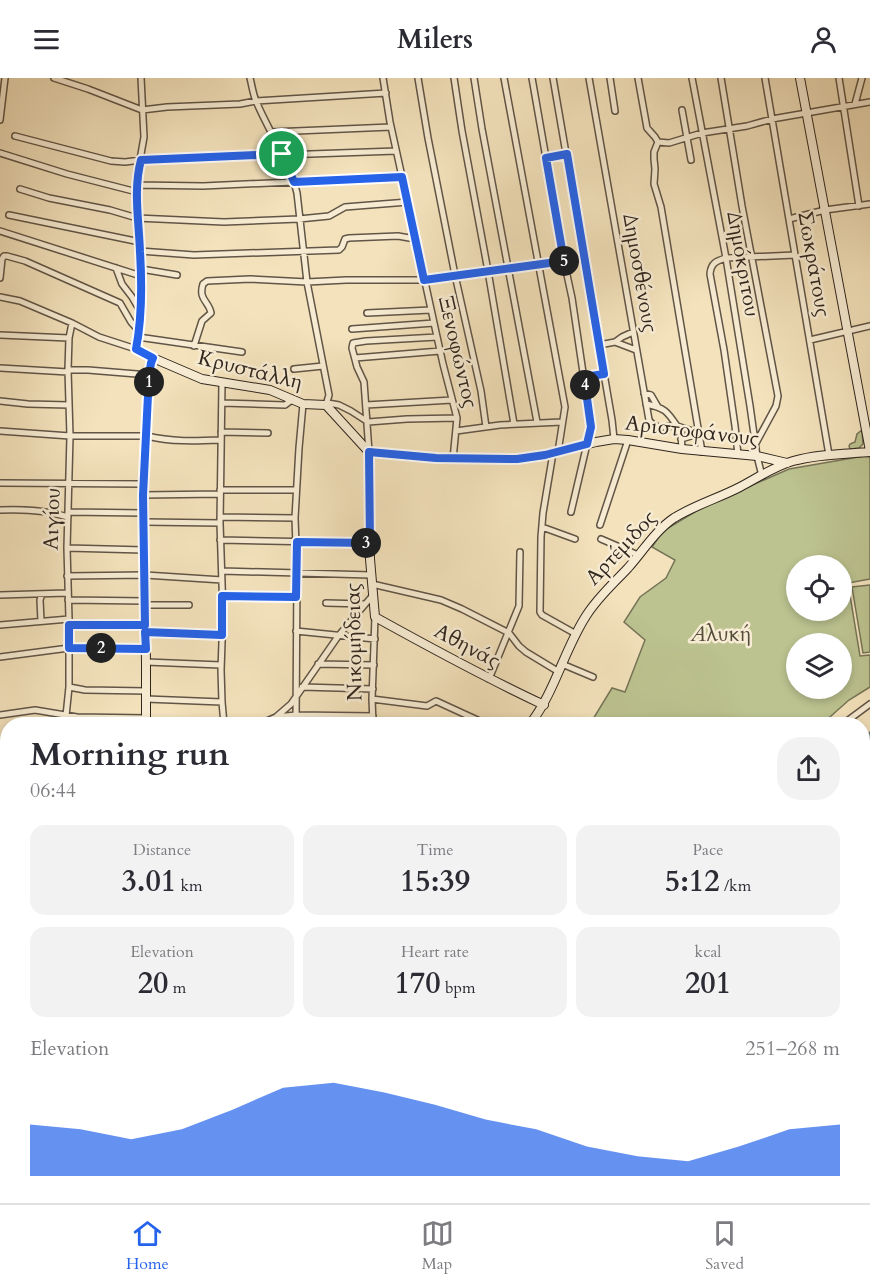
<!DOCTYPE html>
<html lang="en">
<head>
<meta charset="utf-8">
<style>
  :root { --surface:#fff; --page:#f2f2f3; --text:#2b2b33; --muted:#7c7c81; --line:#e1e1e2; --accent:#2563eb }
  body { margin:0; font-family:Cardo,serif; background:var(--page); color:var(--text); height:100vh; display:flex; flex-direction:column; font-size:22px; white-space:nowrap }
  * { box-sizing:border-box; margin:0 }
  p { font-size:20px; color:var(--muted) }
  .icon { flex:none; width:33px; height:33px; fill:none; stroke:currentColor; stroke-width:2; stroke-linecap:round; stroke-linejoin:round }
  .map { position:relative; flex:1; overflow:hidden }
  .sheet { position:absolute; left:0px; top:639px; width:870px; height:486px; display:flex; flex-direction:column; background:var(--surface); border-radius:24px 24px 0 0; box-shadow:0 3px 9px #0003 }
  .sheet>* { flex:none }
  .fabs { position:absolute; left:786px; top:477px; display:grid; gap:12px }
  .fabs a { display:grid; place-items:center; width:66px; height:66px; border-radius:50%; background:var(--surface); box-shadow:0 3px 9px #0003; font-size:30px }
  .pin { position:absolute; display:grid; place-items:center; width:51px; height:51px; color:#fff; margin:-26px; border:3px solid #fff; border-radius:50%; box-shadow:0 2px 6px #0007 }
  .km { position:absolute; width:30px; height:30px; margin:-15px; border-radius:50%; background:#222; color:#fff; font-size:16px; line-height:30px; text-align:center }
  .round { display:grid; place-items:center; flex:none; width:63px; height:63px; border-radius:24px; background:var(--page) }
  .summary { display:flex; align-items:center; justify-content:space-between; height:102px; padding:0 30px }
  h1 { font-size:33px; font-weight:700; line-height:45px }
  .metrics { display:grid; grid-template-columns:repeat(3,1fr); gap:9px; height:102px; padding:6px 30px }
  .metrics div { display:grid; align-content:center; border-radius:15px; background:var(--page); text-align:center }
  .metrics b { font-size:30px; font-weight:700 }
  .metrics small { font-size:16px; font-weight:400 }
  .metrics p { font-size:16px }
  .chart { height:168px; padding:12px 30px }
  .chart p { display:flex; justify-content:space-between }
  .chart svg { width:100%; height:108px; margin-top:6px; fill:var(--accent); opacity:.7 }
  header { display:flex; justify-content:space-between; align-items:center; height:78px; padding:0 30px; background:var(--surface); font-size:27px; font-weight:700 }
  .menu { display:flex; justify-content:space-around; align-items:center; height:84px; border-top:2px solid var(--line); background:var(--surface); font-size:16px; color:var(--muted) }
  .menu a { display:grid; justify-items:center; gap:3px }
  .menu .active { color:var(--accent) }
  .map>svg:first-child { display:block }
  .green { fill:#bcc390; stroke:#767457; stroke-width:1.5; fill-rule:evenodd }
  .water { fill:#9ebcba; stroke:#72807c; stroke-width:1.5 }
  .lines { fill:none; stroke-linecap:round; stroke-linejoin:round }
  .street-casing { stroke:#615546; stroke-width:8 }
  .secondary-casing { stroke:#30261e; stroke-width:10 }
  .street { stroke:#f7ecd3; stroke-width:5 }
  .secondary { stroke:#f7ecd3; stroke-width:8 }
  .route-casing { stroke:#fff; stroke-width:12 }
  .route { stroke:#2563eb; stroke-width:8 }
  .labels { text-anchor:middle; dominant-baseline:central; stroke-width:5; stroke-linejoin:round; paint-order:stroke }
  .street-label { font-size:21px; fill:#30261e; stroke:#f7ecd3 }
  .park-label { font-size:21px; font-style:italic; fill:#534d3a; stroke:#f7ecd3 }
</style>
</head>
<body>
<header><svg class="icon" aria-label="menu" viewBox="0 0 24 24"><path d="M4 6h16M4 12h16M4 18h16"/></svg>Milers<svg class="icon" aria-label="person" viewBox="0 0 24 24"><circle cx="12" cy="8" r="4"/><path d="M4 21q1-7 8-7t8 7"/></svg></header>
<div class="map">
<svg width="870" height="1125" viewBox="0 0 870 1125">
  <rect width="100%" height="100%" fill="#f3e2bc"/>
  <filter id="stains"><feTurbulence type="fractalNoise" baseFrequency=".00333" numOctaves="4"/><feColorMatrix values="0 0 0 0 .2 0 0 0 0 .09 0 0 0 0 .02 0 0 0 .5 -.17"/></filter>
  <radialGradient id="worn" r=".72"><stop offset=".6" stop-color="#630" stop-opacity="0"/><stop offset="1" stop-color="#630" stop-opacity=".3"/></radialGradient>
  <path class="green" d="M 862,352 L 863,366 L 859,370 L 850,371 L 849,368 L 850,366 L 855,364 L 857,356 Z
    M 864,378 L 870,379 L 870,501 L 848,505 L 860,578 L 870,577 L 870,609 L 849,622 L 822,646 L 590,646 L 612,610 L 625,614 L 645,562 L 624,544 L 640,519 L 666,500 L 675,482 L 652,469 L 663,453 L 705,428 L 789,391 ZM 796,488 L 842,488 L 842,532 L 796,532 ZM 796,566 L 842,566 L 842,610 L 796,610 Z
    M 870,507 L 870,574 L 863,575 L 852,509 Z
    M 283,1118 L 311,1118 L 307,1125 L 278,1125 Z"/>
  <path class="water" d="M 870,654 L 870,1125 L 337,1125 L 341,1118 L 862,1118 L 862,661 Z"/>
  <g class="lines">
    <defs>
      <path id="street" d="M 54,0 L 88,11 L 142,32 L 167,29 L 240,26 L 256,23 L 386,15
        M 250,0 C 252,8 253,16 256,23 C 269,54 289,82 297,115 L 307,204 L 329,317 L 326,327
        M 383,0 L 390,44 L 399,85 L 443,286 L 457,340 L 453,381
        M 418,0 L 428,60 L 455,197 L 481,313 L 486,349
        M 454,0 L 462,53 L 488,193 L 514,346
        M 474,0 L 482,51 L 537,344
        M 504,0 L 565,329 L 558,374
        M 532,0 L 564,183 L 572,220 L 591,349 L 571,434
        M 553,0 L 612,342 L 614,361
        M 589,0 L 649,342 C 656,353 666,348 677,348 L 681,356 L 682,371
        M 610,0 L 615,33
        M 638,0 L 647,50 L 655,59 L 658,64 L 669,65 L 702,55 L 747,48 L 772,41 L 870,24
        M 692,0 L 726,180 L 750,328 L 757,378 L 762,398
        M 721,0 L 742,128 L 778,318 L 776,328 L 756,365
        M 765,0 L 829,377
        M 839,0 L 859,128
        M 855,26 L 862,0
        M 682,32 L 691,82
        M 0,42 L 5,0
        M 272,54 L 391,49
        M 15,58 L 111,83 L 125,84 L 141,82 L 396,73
        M 658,64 L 654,74 L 654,81 L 655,91 L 654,106 L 661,129 L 702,374
        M 0,75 L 67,96 L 137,114
        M 547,80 L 567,76
        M 137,107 L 203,108 L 402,99
        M 20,111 L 49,120 L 110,132 L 137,140 L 224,144 L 299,141 L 329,138 L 345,129 L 408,124
        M 9,137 L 140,164
        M 789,141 L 825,132 L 870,126
        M 0,153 L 141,198
        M 140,173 L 194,177 L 339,172 L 342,169 L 345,161 L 349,160 L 398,158 L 415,161
        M 116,190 L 122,206 L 132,219 L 139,231
        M 141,191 L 177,197
        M 0,200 L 2,181 L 4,178 L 7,178 L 25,183 L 120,225 L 131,244 L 139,253
        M 0,219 L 20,223 L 72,245 L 99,259 L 136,271 L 153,280
        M 367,235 L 431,232
        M 352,251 L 434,245
        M 0,257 L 69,260
        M 138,259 L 242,274
        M 810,262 L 870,248
        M 615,264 L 622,259 L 633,254
        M 599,267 L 615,264 L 636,272
        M 194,268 L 202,243 L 211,235 C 209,223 198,222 203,206 L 207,203 L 250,201 L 307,204 L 346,202 L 424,202 L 585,180
        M 136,271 L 139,253 L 141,198 L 137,114 L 138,93 L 144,59 L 141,0
        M 355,280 L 440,273
        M 0,290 L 68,294
        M 294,291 L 323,288
        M 68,292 L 88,292 L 149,297
        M 584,299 L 604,296
        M 222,304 L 220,445 L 223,536 L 221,592 L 222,624 L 224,646
        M 644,315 L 651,317 L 658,329
        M 0,323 L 28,326 L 69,327
        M 222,325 L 285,327 L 293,321
        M 328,325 L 339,327 L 351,333 L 368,344 L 407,341 L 457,340
        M 646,326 C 665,330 667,333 677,348 L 699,355
        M 366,327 L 452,322
        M 0,353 L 70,358 L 147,358 C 171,364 196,363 221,362
        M 456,353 L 500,347 L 562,344
        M 221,354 L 268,355
        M 681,361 L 698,356
        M 369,374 L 364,304 L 357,289 L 352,270 L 353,265 L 366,263 L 437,259
        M 553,375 L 543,435 L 541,459 L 540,534 L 542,537 L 576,556
        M 738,377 L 735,348 L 724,272 L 710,196 C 711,185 716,183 726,180 L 795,177
        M 0,405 L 144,406
        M 220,412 L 296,412
        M 143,417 L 220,416
        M 0,432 C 23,431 46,432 68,439
        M 69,434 L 144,435
        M 220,439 L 295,440
        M 144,444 L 220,445
        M 600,447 L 628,362
        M 542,449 L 575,461
        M 601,461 L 638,477
        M 220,462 L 370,465
        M 67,470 L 144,472
        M 222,493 L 371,497
        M 67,498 L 145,497 L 222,502
        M 372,506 L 441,522 L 462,531 L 509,555 L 519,568 L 526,574 L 559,594
        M 0,517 L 67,515
        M 222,518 L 296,519
        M 68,522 L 145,523
        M 326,525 L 365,526
        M 145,527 L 189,527
        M 41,543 L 40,522 L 42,516
        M 0,547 L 69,541
        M 69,547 L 145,547
        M 296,553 L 375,561
        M 145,554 L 222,557
        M 0,579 L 69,570 L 146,571
        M 146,584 L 221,587
        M 318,586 L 374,587
        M 562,586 L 593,599
        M 489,601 L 519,528 L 520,474
        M 69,609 L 85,612 L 146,613
        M 302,609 L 373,611
        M 146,621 L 222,624
        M 372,621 L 427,628 L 436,623 L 486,646
        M 0,637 L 35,632 L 77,639 L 146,640
        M 66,638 L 69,609 L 69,541 L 67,470 L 70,358 L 68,292 L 69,260 L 72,245
        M 276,639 L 296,637 L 373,638
        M 260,646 L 276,639 L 291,626 L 339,557 L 373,517
        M 296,646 L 297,495 L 295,440 L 299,370 L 303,326
        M 373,646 L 372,621 L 375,539
        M 843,646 L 870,626
        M 0,754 L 8,754
        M 0,779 L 8,779
        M 0,884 L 8,868
        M 0,987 L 8,990
        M 0,1018 L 8,1020
        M 0,1060 L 8,1062
        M 0,1092 L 8,1094
        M 104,1118 L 138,1125
        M 0,1120 L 16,1125
        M 145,1125 L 146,1118"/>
      <path id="secondary" d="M 800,0 L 870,373
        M 369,374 L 370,481 L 375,539 C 431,570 486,600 544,627
        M 146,646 L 146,584 L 143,417 L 149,297 L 151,285 L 153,280 L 202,301 L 270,312 L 303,326 L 326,327 L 369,374 L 436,380 L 517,381 L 545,377 L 596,364 L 614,361 L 628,362 L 682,371 L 757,378 L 787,385
        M 530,646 C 555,614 564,572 586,538 C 598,519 613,506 628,490 C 643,473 656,452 674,440 C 695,427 719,420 740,409 C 757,400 775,388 793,383 C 818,376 845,376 870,374
        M 0,721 L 8,720
        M 53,1125 L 55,1118
        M 271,1125 L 277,1118"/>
    </defs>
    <use href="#street" class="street-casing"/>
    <use href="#secondary" class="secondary-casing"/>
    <use href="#street" class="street"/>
    <use href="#secondary" class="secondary"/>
  </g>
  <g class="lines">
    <defs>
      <path id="route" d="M 282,76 L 294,104 L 402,99 L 424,202 L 564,183 L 546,80 L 567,76 L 604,296 L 584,299 L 591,349 L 587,366 L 545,377 L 517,381 L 436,380 L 369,374 L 370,465 L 297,464 L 296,519 L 222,518 L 222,557 L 145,554 L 146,571 L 69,570 L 69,547 L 145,547 L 143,417 L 149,297 L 151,285 L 153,280 L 136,271 C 142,240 142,206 140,174 C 139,143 133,112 141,82 Z"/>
    </defs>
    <use href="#route" class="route-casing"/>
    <use href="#route" class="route"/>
  </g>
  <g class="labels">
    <g class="street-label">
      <text transform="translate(743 186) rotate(80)">Δημόκριτου</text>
      <text transform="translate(814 186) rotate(80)">Σωκράτους</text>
      <text transform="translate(640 195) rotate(80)">Δημοσθένους</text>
      <text transform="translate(458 274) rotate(77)">Ξενοφώντος</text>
      <text transform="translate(250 292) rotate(14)">Κρυστάλλη</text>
      <text transform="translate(692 353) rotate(7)">Αριστοφάνους</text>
      <text transform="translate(52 441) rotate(-88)">Αιγίου</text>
      <text transform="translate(621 470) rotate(-47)">Αρτέμιδος</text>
      <text transform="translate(354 564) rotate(-91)">Νικομήδειας</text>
      <text transform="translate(467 568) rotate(28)">Αθηνάς</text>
    </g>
    <g class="park-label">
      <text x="721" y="556">Αλυκή</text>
    </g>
  </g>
  <rect width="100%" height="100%" filter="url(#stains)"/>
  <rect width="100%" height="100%" fill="url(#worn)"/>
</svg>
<div class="fabs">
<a><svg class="icon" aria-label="locate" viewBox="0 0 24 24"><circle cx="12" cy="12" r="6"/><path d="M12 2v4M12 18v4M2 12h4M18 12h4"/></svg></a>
<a><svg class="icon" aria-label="layers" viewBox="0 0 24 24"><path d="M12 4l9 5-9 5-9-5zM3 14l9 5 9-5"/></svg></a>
</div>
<div class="pin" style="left:282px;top:76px;background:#1e9e55"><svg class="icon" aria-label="arrive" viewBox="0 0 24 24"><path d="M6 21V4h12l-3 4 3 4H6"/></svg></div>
<b class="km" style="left:149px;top:304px">1</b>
<b class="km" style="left:101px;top:570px">2</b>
<b class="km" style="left:366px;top:465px">3</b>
<b class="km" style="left:585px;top:307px">4</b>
<b class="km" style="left:564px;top:183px">5</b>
<section class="sheet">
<div class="summary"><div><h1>Morning run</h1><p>06:44</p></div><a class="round"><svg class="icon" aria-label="share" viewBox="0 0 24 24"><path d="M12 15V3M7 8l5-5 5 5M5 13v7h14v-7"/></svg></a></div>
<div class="metrics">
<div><p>Distance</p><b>3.01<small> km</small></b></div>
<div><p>Time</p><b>15:39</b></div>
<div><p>Pace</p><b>5:12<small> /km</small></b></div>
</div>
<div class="metrics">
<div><p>Elevation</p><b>20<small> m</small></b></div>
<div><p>Heart rate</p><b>170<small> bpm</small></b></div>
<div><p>kcal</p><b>201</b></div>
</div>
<div class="chart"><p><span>Elevation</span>251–268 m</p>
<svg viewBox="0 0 160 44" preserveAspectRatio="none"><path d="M0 44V23L10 25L20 29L30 25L40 17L50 8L60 6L70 10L80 15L90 21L100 25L110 32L120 36L130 38L140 32L150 25L160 23V44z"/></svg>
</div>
</section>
</div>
<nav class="menu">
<a class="active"><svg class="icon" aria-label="home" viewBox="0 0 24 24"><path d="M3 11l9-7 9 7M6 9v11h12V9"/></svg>Home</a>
<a><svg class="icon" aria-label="map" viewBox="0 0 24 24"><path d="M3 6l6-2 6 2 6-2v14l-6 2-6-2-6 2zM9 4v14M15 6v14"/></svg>Map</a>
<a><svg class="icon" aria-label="saved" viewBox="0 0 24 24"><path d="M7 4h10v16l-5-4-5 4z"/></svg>Saved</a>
</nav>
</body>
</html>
